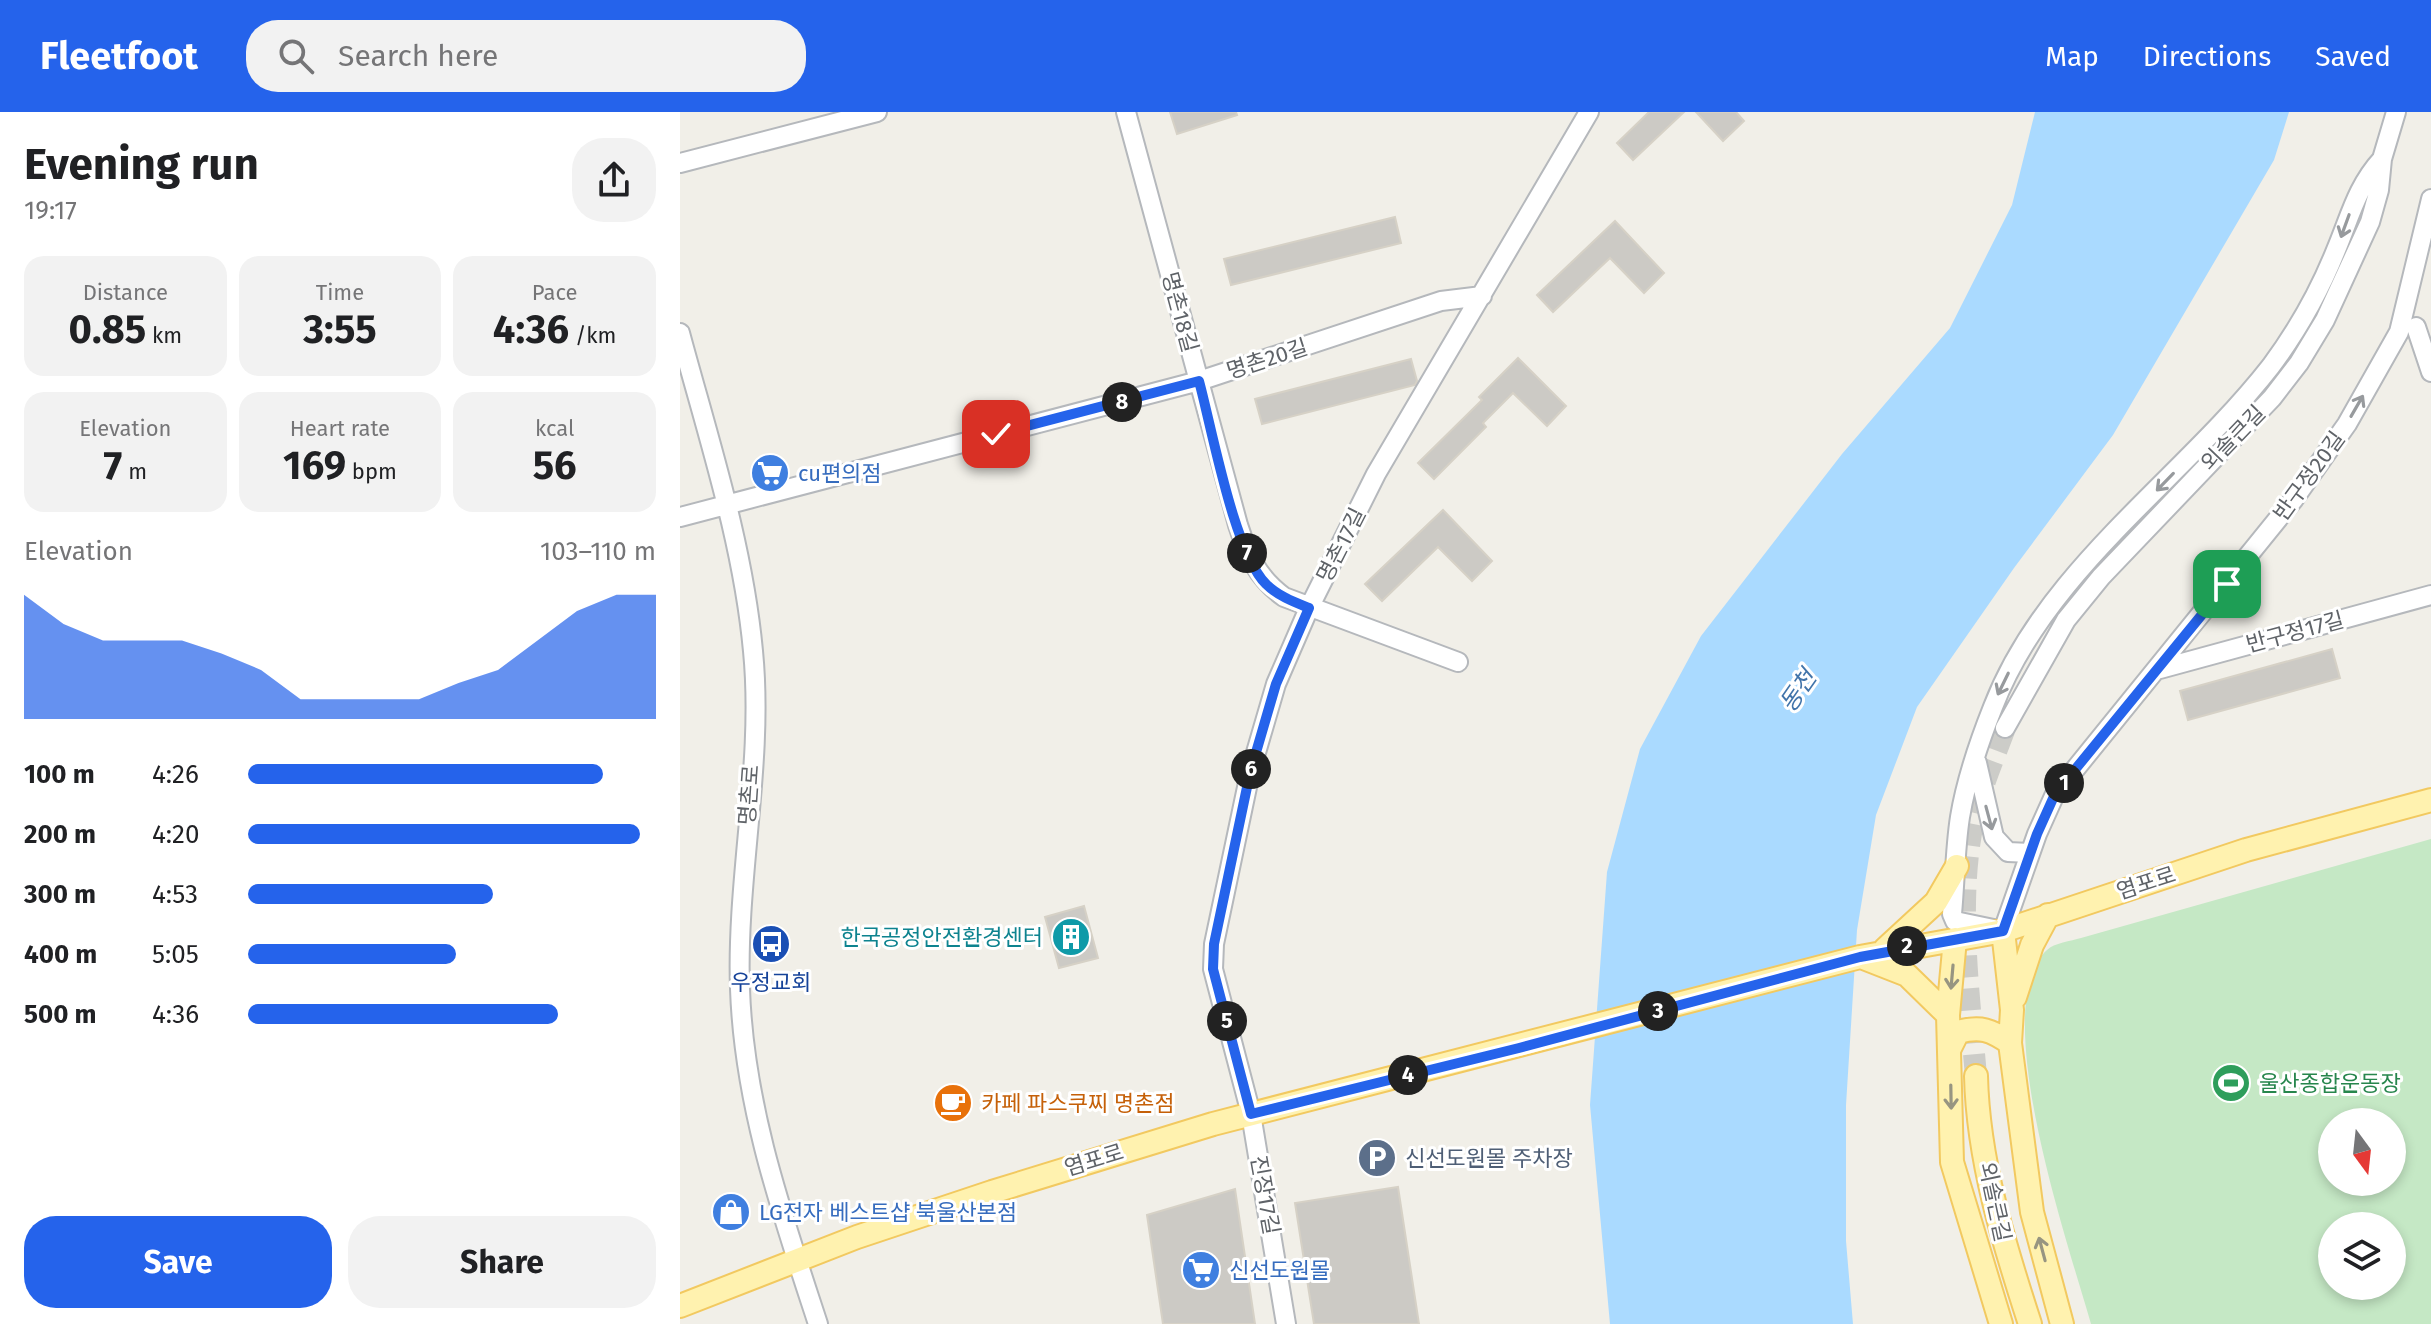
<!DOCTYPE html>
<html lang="en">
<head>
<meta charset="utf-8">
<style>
  :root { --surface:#fff; --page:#f2f2f2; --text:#202124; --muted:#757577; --accent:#2563eb }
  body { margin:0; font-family:"Fira Sans","Noto Sans KR",sans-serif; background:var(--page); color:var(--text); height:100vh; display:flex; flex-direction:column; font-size:30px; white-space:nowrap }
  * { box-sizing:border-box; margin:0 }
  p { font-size:26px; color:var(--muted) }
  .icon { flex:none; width:44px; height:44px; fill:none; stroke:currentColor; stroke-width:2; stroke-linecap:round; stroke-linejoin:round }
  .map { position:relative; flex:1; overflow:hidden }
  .drawer { display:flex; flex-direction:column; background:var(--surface); width:680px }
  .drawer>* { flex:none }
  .needle { width:52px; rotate:165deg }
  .controls { position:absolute; left:1638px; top:996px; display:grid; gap:16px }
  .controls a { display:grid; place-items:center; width:88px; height:88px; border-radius:50%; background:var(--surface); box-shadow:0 4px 12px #0003; font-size:40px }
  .pin { position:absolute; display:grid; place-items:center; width:68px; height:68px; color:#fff; margin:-34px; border-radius:16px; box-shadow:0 4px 12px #0006 }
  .km { position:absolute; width:40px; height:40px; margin:-20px; border-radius:50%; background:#222; color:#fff; font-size:22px; line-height:40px; text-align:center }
  .round { display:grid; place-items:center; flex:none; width:84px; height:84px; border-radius:32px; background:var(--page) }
  .head { display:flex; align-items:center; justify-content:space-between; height:136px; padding:0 24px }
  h1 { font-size:44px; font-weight:700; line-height:60px }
  .metrics { display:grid; grid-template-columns:repeat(3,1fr); gap:12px; height:136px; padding:8px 24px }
  .metrics div { display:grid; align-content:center; border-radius:20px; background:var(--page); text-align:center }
  .metrics b { font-size:40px; font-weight:700 }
  .metrics small { font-size:22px; font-weight:400 }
  .metrics p { font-size:22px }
  .chart { height:224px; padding:16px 24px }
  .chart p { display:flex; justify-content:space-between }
  .chart svg { width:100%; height:144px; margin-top:8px; fill:var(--accent); opacity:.7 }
  .button { display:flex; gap:16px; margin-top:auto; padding:16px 24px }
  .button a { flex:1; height:92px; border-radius:32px; background:var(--accent); color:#fff; font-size:32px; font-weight:700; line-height:92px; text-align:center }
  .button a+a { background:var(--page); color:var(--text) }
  ul { padding:0 24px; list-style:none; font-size:26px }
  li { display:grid; grid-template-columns:128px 96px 1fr; align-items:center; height:60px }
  li i { height:20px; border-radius:10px; background:var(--accent) }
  header { display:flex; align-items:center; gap:48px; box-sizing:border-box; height:112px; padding:0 40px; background:var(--accent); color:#fff }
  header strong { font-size:38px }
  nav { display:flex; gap:44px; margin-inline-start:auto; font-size:28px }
  .search { width:560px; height:72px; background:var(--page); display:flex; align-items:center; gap:20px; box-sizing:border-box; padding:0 28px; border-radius:32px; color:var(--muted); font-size:30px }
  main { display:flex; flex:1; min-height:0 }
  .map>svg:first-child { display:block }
  .green { fill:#c5e8c5; fill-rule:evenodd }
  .water { fill:#aadaff }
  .building { fill:#cccac5; stroke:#d6d1c6; stroke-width:2 }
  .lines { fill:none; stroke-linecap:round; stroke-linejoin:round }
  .major-tunnel { stroke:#ccccc8; stroke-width:22; stroke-dasharray:22 11; stroke-linecap:butt }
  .minor-casing { stroke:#b5b8bc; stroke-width:22 }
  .major-casing { stroke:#f2c960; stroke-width:26 }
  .minor { stroke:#fff; stroke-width:18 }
  .major { stroke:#fff2af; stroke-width:22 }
  .oneway { stroke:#979a9d }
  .oneway2 { stroke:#979581 }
  .route-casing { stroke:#fff; stroke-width:16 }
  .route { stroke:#2563eb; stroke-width:10 }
  .labels { text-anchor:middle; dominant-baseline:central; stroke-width:6; stroke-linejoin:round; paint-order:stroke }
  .street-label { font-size:22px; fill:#5f6368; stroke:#fff }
  .shop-label { font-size:22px; fill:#366cbe; stroke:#fff; text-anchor:start }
  .culture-label { font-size:22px; fill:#0d838f; stroke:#fff; text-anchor:end }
  .transit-label { font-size:22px; fill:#164399; stroke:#fff }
  .leisure-label { font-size:22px; fill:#27864d; stroke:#fff; text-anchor:start }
  .food-label { font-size:22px; fill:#c56008; stroke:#fff; text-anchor:start }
  .service-label { font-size:22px; fill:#4e5e75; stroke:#fff; text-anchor:start }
  .water-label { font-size:24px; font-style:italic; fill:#4174aa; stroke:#fff }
</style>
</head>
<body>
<header>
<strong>Fleetfoot</strong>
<div class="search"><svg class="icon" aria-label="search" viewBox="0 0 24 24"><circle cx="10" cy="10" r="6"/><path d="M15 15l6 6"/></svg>Search here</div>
<nav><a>Map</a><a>Directions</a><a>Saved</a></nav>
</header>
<main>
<section class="drawer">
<div class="head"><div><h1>Evening run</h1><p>19:17</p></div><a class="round"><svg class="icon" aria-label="share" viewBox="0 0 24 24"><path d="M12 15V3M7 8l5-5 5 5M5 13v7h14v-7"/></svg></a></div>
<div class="metrics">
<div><p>Distance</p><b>0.85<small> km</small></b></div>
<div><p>Time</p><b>3:55</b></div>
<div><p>Pace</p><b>4:36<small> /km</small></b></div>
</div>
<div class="metrics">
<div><p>Elevation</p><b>7<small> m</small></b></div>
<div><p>Heart rate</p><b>169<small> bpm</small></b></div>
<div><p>kcal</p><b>56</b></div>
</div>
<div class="chart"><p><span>Elevation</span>103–110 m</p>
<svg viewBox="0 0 160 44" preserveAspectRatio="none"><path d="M0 44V6L10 15L20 20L30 20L40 20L50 24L60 29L70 38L80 38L90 38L100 38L110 33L120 29L130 20L140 11L150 6L160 6V44z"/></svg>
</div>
<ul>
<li><b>100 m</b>4:26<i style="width:87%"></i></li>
<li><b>200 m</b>4:20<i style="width:96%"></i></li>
<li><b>300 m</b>4:53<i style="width:60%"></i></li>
<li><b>400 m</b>5:05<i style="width:51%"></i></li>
<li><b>500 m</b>4:36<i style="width:76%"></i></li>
</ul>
<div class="button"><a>Save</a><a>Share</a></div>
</section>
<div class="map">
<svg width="1751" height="1212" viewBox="0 0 1751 1212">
  <rect width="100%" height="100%" fill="#f1efe8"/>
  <path class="green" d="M 1751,727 L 1751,1212 L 1411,1212 C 1391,1140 1305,894 1367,838 C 1374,831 1391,829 1401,826 ZM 1652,1010 L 1712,1010 L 1712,1070 L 1652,1070 ZM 1652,1114 L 1712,1114 L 1712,1174 L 1652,1174 Z"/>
  <path class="water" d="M 1355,0 L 1609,0 L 1594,48 L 1433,323 L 1334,456 L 1237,595 L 1196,703 L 1177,818 L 1166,993 L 1166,1129 L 1173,1212 L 930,1212 L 910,993 L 927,760 L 960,637 L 1021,524 L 1162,342 L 1270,216 L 1332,93 Z"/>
  <path class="building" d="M 490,0 L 556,0 L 557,3 L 497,22 Z
    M 969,0 L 1004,0 L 953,48 L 937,31 Z
    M 1016,0 L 1056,0 L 1064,9 L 1043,29 Z
    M 715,105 L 721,131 L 551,173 L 544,147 Z
    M 935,109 L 984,161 L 964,181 L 930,146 L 873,200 L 857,183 Z
    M 838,246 L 886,294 L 867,314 L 833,281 L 803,311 L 806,315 L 754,367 L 738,351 L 802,288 L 799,285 Z
    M 731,247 L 737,269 L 735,273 L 582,312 L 575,287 Z
    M 763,398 L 812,449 L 792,469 L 758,435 L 702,489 L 685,472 Z
    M 1652,537 L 1660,566 L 1508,608 L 1500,579 Z
    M 404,794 L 418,846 L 379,856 L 365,805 Z
    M 718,1075 L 739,1212 L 634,1212 L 615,1091 Z
    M 555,1077 L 575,1212 L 483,1212 L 467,1103 Z"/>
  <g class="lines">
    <path class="major-tunnel" d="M 1296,964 C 1289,882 1275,780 1296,698 C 1303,671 1315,643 1325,616"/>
    <defs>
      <path id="minor" d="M 446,0 L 558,413 C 568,444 577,465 604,485 L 778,550
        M 1702,47 C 1677,74 1670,105 1656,138 C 1640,178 1617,219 1591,254 C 1502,368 1366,457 1313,595 C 1299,630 1286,669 1280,705 C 1275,737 1275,770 1272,802 L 1275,809 L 1323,819 L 1357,722 L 1375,682 L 1614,387 L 1667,312 L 1719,220 L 1751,87
        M 0,51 L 197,0
        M 1736,215 L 1751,260
        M 0,221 C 28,325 63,431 73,539 C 84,651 56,765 60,877 C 64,994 102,1102 138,1212
        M 0,405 L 519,269 L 761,189 L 802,184
        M 1480,557 L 1751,483
        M 1325,616 L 1386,508 L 1421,465 L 1592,286 L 1619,251 L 1645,208 L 1690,110 L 1699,78 L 1702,47 L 1716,0
        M 1297,651 L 1314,725 L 1328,740 L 1350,741
        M 606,1212 L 571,1002 L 533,857 L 534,832 L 570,661 L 596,572 L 629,496 L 696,362 L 909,0"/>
      <path id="major" d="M 1323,819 L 1332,898 L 1330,931 L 1352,1100 L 1382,1212
        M 1205,837 L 1256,790 L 1277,754
        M 1181,845 L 1227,863 L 1268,903 L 1272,1050 L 1321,1212
        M 1335,885 L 1352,833 L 1368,803
        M 1268,903 L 1275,827
        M 1270,936 L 1278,920 C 1301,914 1311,918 1330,931
        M 1296,964 C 1298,1049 1324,1132 1350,1212
        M 0,1194 L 177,1125 L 312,1080 L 533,1012 L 1180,845 L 1323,819 L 1566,738 L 1751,688"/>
    </defs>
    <use href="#minor" class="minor-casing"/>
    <use href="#major" class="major-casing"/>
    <use href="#minor" class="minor"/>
    <use href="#major" class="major"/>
  </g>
  <defs><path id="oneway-shaft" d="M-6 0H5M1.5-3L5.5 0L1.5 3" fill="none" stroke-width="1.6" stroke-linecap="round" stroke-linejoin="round" transform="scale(2)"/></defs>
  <g class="oneway">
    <use href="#oneway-shaft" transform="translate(1665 114) rotate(110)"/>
    <use href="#oneway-shaft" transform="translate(1677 294) rotate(-60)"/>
    <use href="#oneway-shaft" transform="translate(1485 370) rotate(134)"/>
    <use href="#oneway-shaft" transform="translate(1323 572) rotate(116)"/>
    <use href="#oneway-shaft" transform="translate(1309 706) rotate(75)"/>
  </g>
  <g class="oneway2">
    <use href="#oneway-shaft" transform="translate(1272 865) rotate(95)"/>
    <use href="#oneway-shaft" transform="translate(1271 985) rotate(89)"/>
    <use href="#oneway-shaft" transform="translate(1362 1137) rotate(-105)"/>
  </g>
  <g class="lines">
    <defs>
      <path id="route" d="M 316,322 L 519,269 C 532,317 554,440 586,472 C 598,484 614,490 629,496 L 596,572 L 570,661 L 534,832 L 533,857 L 571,1002 L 839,936 L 1180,845 L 1323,819 L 1357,722 L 1375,682 L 1547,472"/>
    </defs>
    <use href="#route" class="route-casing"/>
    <use href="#route" class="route"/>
  </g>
  <defs>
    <symbol id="supermarket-disc" viewBox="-11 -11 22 22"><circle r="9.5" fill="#3f7fe0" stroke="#fff"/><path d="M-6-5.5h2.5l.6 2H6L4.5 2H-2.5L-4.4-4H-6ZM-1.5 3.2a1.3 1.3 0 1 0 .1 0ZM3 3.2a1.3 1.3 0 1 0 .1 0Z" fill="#fff"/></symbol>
    <symbol id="building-disc" viewBox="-11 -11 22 22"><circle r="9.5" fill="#0f9aa8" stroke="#fff"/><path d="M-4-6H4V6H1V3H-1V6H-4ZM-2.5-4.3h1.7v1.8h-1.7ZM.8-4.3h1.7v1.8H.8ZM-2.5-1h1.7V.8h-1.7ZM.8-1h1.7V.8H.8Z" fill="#fff"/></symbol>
    <symbol id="bus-disc" viewBox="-11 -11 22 22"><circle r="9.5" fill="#1a4fb4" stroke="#fff"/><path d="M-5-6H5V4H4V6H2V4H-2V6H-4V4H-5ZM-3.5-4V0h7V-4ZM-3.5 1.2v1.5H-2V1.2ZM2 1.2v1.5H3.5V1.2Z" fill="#fff"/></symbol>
    <symbol id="stadium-disc" viewBox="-11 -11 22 22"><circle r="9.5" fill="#2e9e5b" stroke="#fff"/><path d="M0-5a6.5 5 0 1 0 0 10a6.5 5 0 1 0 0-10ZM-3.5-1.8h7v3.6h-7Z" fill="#fff"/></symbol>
    <symbol id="cafe-disc" viewBox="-11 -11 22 22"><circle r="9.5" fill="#e8710a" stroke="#fff"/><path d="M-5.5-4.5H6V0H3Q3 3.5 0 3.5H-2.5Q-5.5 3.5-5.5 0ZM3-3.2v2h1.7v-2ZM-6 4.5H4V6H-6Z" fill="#fff"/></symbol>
    <symbol id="parking-disc" viewBox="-11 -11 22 22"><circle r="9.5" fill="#5c6f8a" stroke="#fff"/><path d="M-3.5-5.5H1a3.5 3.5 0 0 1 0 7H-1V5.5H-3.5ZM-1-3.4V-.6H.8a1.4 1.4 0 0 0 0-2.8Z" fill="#fff"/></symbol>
    <symbol id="shop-disc" viewBox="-11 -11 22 22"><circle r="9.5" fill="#3f7fe0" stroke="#fff"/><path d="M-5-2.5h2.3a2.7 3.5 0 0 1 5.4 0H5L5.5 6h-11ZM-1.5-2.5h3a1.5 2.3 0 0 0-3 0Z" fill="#fff"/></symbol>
  </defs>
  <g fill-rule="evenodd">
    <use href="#supermarket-disc" x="68" y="339" width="44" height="44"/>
    <use href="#building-disc" x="369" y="803" width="44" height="44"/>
    <use href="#bus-disc" x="69" y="810" width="44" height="44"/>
    <use href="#stadium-disc" x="1529" y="949" width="44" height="44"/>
    <use href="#cafe-disc" x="251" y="969" width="44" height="44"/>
    <use href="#parking-disc" x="675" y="1024" width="44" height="44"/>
    <use href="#shop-disc" x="29" y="1078" width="44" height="44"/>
    <use href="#supermarket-disc" x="499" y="1136" width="44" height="44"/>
  </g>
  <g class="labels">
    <g class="street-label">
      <text transform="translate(500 200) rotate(75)">명촌18길</text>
      <text transform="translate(587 247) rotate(-18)">명촌20길</text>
      <text transform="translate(1553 326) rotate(-46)">외솔큰길</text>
      <text transform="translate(1629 364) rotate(-54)">반구정20길</text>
      <text transform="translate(661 433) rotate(-63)">명촌17길</text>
      <text transform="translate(1615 520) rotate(-15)">반구정17길</text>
      <text transform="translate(69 683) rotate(-86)">명촌로</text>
      <text transform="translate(1466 771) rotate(-18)">염포로</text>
      <text transform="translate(414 1048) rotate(-17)">염포로</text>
      <text transform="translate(585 1083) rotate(80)">진장17길</text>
      <text transform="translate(1315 1090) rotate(78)">외솔큰길</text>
    </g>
    <g class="shop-label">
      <text x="118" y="361">cu편의점</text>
      <text x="79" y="1100">LG전자 베스트샵 북울산본점</text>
      <text x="549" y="1158">신선도원몰</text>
    </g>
    <g class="culture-label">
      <text x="363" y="825">한국공정안전환경센터</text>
    </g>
    <g class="transit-label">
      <text x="91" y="870">우정교회</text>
    </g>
    <g class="leisure-label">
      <text x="1579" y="971">울산종합운동장</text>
    </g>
    <g class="food-label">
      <text x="301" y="991">카페 파스쿠찌 명촌점</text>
    </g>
    <g class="service-label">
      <text x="725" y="1046">신선도원몰 주차장</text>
    </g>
    <g class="water-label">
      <text transform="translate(1118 579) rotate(-55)">동천</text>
    </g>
  </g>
</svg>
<div class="controls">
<a><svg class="needle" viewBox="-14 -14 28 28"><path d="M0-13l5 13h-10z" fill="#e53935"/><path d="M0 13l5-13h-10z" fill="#757577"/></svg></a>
<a><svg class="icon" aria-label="layers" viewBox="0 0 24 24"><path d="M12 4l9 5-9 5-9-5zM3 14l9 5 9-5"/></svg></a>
</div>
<div class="pin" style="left:1547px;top:472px;background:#1e9e55"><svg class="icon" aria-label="arrive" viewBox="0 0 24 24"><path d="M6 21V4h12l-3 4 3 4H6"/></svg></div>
<div class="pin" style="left:316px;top:322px;background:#d93025"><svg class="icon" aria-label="check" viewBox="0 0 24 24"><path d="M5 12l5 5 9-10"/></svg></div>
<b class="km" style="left:1384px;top:671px">1</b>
<b class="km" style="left:1227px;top:834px">2</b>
<b class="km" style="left:978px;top:899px">3</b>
<b class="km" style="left:728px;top:963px">4</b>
<b class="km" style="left:547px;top:909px">5</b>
<b class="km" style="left:571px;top:657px">6</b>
<b class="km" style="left:567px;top:441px">7</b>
<b class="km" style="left:442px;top:290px">8</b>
</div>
</main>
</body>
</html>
